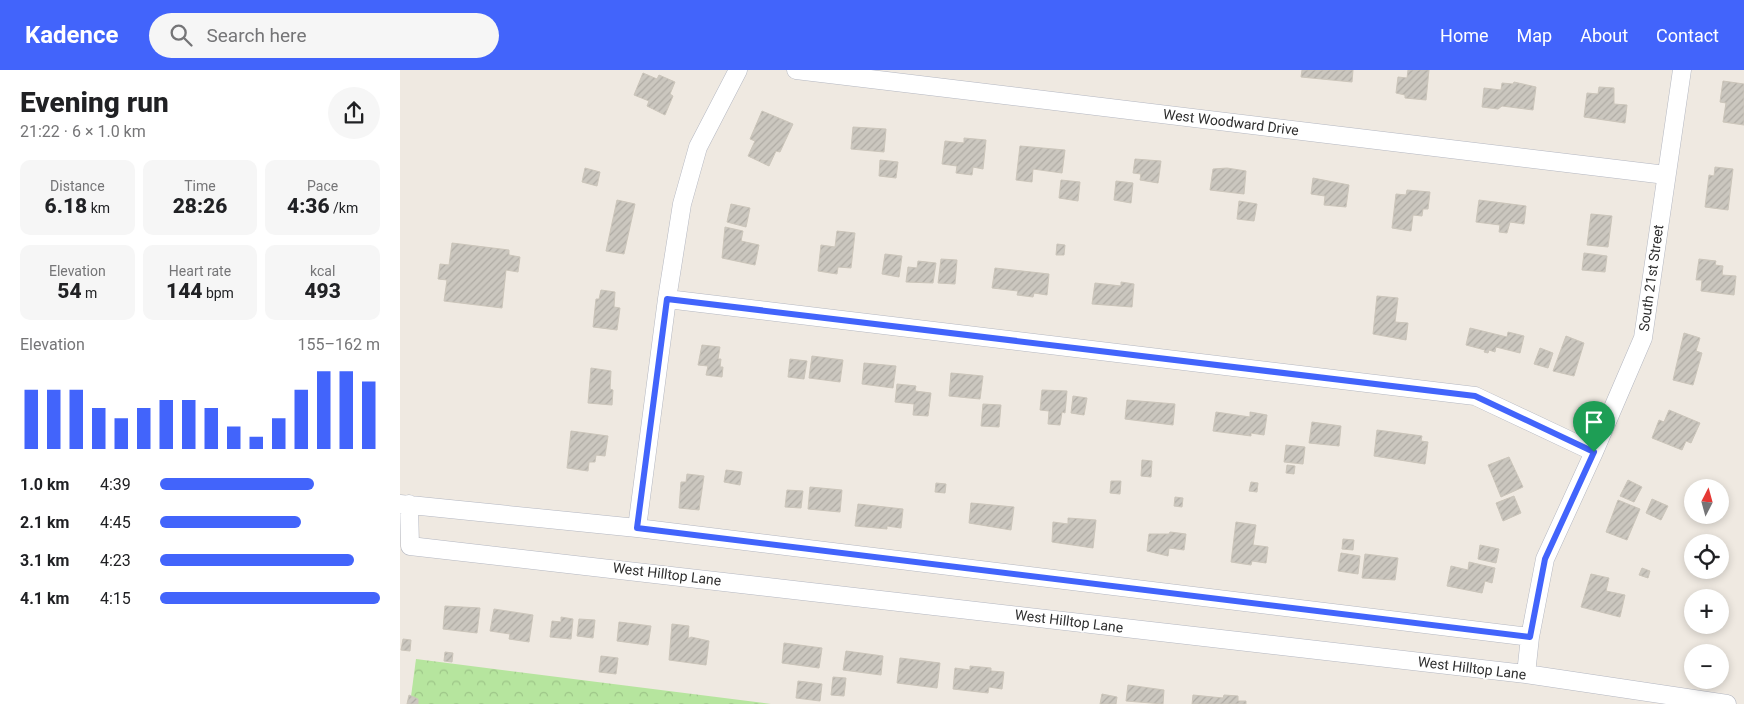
<!DOCTYPE html>
<html lang="en">
<head>
<meta charset="utf-8">
<style>
  :root { --surface:#fff; --page:#f6f6f6; --text:#202124; --muted:#757577; --accent:#4264fb }
  body { margin:0; font-family:Roboto,sans-serif; background:var(--page); color:var(--text); height:100vh; display:flex; flex-direction:column; font-size:19px; white-space:nowrap }
  * { box-sizing:border-box; margin:0 }
  p { font-size:16px; color:var(--muted) }
  .icon { flex:none; width:28px; height:28px; fill:none; stroke:currentColor; stroke-width:2; stroke-linecap:round; stroke-linejoin:round }
  .map { position:relative; flex:1; overflow:hidden }
  .side { display:flex; flex-direction:column; background:var(--surface); width:400px }
  .side>* { flex:none }
  .needle { width:32px; rotate:6deg }
  .buttons { position:absolute; left:1284px; top:409px; display:grid; gap:10px }
  .buttons a { display:grid; place-items:center; width:45px; height:45px; border-radius:50%; background:var(--surface); box-shadow:0 2px 8px #0003; font-size:25px }
  .pin { position:absolute; display:grid; place-items:center; width:42px; height:42px; color:#fff; margin:-51px -21px; border-radius:50% 50% 50% 0; rotate:-45deg; box-shadow:0 0 5px #0007 }
  .pin .icon { rotate:45deg }
  .round { display:grid; place-items:center; flex:none; width:52px; height:52px; border-radius:26px; background:var(--page) }
  .overview { display:flex; align-items:center; justify-content:space-between; height:85px; padding:0 20px }
  h1 { font-size:28px; font-weight:800; line-height:38px }
  .figures { display:grid; grid-template-columns:repeat(3,1fr); gap:8px; height:85px; padding:5px 20px }
  .figures div { display:grid; align-content:center; border-radius:10px; background:var(--page); text-align:center }
  .figures b { font-size:21px; font-weight:800 }
  .figures small { font-size:14px; font-weight:400 }
  .figures p { font-size:14px }
  .chart { height:140px; padding:10px 20px }
  .chart p { display:flex; justify-content:space-between }
  .chart svg { width:100%; height:90px; margin-top:5px; stroke:var(--accent); stroke-width:6 }
  ul { padding:0 20px; list-style:none; font-size:16px }
  li { display:grid; grid-template-columns:80px 60px 1fr; align-items:center; height:38px }
  li i { height:12px; border-radius:6px; background:var(--accent) }
  header { display:flex; align-items:center; gap:30px; box-sizing:border-box; height:70px; padding:0 25px; background:var(--accent); color:#fff }
  header strong { font-size:24px }
  nav { display:flex; gap:28px; margin-inline-start:auto; font-size:18px }
  .search { width:350px; height:45px; background:var(--page); display:flex; align-items:center; gap:12px; box-sizing:border-box; padding:0 18px; border-radius:28px; color:var(--muted); font-size:19px }
  main { display:flex; flex:1; min-height:0 }
  .map>svg:first-child { display:block }
  .forest { fill:url(#forest-crowns) }
  .building { fill:url(#building-hatch); stroke:#cbc5ba }
  .lines { fill:none; stroke-linecap:round; stroke-linejoin:round }
  .minor-casing { stroke:#b4b7c1; stroke-width:19 }
  .minor { stroke:#fff; stroke-width:18 }
  .route-casing { stroke:#fff; stroke-width:10 }
  .route { stroke:#4264fb; stroke-width:6 }
  .labels { text-anchor:middle; dominant-baseline:central; stroke-width:4; stroke-linejoin:round; paint-order:stroke }
  .street-label { font-size:14px; fill:#2e2e2e; stroke:#fff }
</style>
</head>
<body>
<header>
<strong>Kadence</strong>
<div class="search"><svg class="icon" aria-label="search" viewBox="0 0 24 24"><circle cx="10" cy="10" r="6"/><path d="M15 15l6 6"/></svg>Search here</div>
<nav><a>Home</a><a>Map</a><a>About</a><a>Contact</a></nav>
</header>
<main>
<section class="side">
<div class="overview"><div><h1>Evening run</h1><p>21:22 · 6 × 1.0 km</p></div><a class="round"><svg class="icon" aria-label="share" viewBox="0 0 24 24"><path d="M12 15V3M7 8l5-5 5 5M5 13v7h14v-7"/></svg></a></div>
<div class="figures">
<div><p>Distance</p><b>6.18<small> km</small></b></div>
<div><p>Time</p><b>28:26</b></div>
<div><p>Pace</p><b>4:36<small> /km</small></b></div>
</div>
<div class="figures">
<div><p>Elevation</p><b>54<small> m</small></b></div>
<div><p>Heart rate</p><b>144<small> bpm</small></b></div>
<div><p>kcal</p><b>493</b></div>
</div>
<div class="chart"><p><span>Elevation</span>155–162 m</p>
<svg viewBox="0 0 160 44" preserveAspectRatio="none"><path d="M5 44V15M15 44V15M25 44V15M35 44V24M45 44V29M55 44V24M65 44V20M75 44V20M85 44V24M95 44V33M105 44V38M115 44V29M125 44V15M135 44V6M145 44V6M155 44V11"/></svg>
</div>
<ul>
<li><b>1.0 km</b>4:39<i style="width:70%"></i></li>
<li><b>2.1 km</b>4:45<i style="width:64%"></i></li>
<li><b>3.1 km</b>4:23<i style="width:88%"></i></li>
<li><b>4.1 km</b>4:15<i style="width:100%"></i></li>
</ul>
</section>
<div class="map">
<svg width="1344" height="634" viewBox="0 0 1344 634">
  <defs>
    <pattern id="forest-crowns" width="20" height="18" patternUnits="userSpaceOnUse" patternTransform="scale(1.25)"><rect width="20" height="18" fill="#b6e59e"/><path d="M2 6a3 3 0 1 1 6 0M12 15a3 3 0 1 1 6 0" fill="none" stroke="#9dc588"/></pattern>
    <pattern id="building-hatch" width="6" height="6" patternUnits="userSpaceOnUse" patternTransform="scale(1.25)"><rect width="6" height="6" fill="#cbc7bf"/><path d="M-1 1l2-2M0 6l6-6M5 7l2-2" fill="none" stroke="#afaba4"/></pattern>
  </defs>
  <rect width="100%" height="100%" fill="#efe9e1"/>
  <path class="forest" d="M 16,589 L 371,634 L 10,634 Z"/>
  <path class="building" d="M 902,0 L 953,0 L 952,12 L 901,7 Z
    M 1008,0 L 1029,0 L 1026,30 L 1005,28 L 1005,25 L 996,23 L 998,7 L 1007,8 Z
    M 243,3 L 257,9 L 259,5 L 275,12 L 270,24 L 273,26 L 265,45 L 247,36 L 249,31 L 234,25 Z
    M 1323,11 L 1344,14 L 1344,55 L 1323,52 L 1326,33 L 1320,32 Z
    M 1114,12 L 1136,17 L 1133,40 L 1102,36 L 1098,39 L 1082,37 L 1084,18 L 1101,20 L 1102,13 L 1113,14 Z
    M 1199,17 L 1214,18 L 1214,34 L 1227,35 L 1225,53 L 1184,47 L 1187,23 L 1198,24 Z
    M 362,41 L 393,54 L 380,82 L 376,81 L 369,96 L 348,86 L 355,71 L 350,69 Z
    M 453,57 L 486,59 L 484,82 L 451,79 Z
    M 564,68 L 586,70 L 583,99 L 573,97 L 572,105 L 556,103 L 557,96 L 542,94 L 545,71 L 564,73 Z
    M 620,76 L 665,80 L 662,103 L 633,99 L 632,112 L 616,110 Z
    M 735,89 L 761,91 L 758,113 L 740,110 L 741,104 L 733,103 Z
    M 480,90 L 498,92 L 496,108 L 479,106 Z
    M 1315,97 L 1333,99 L 1328,140 L 1305,137 L 1309,105 L 1314,106 Z
    M 185,98 L 200,102 L 197,116 L 182,112 Z
    M 827,98 L 846,101 L 844,124 L 810,120 L 813,99 Z
    M 913,108 L 949,115 L 946,137 L 924,135 L 925,126 L 911,124 Z
    M 661,110 L 680,112 L 678,131 L 659,128 Z
    M 716,111 L 733,113 L 731,133 L 714,130 Z
    M 1007,120 L 1030,122 L 1028,139 L 1023,139 L 1022,146 L 1013,145 L 1011,161 L 992,158 L 996,124 L 1006,125 Z
    M 217,130 L 235,134 L 224,184 L 206,181 Z
    M 1079,130 L 1126,136 L 1124,154 L 1110,152 L 1107,163 L 1099,162 L 1100,155 L 1076,152 Z
    M 839,131 L 857,134 L 854,151 L 837,149 Z
    M 331,134 L 350,138 L 346,157 L 327,152 Z
    M 1191,144 L 1212,146 L 1208,177 L 1187,175 Z
    M 325,157 L 343,161 L 341,171 L 359,175 L 355,195 L 322,188 Z
    M 437,161 L 455,163 L 451,198 L 438,197 L 437,204 L 418,201 L 421,175 L 435,177 Z
    M 52,173 L 109,180 L 109,185 L 120,187 L 118,202 L 106,200 L 102,238 L 44,231 L 47,210 L 38,209 L 40,194 L 49,195 Z
    M 657,174 L 665,175 L 664,185 L 656,185 Z
    M 1184,183 L 1207,186 L 1205,202 L 1182,200 Z
    M 485,184 L 502,186 L 499,207 L 482,204 Z
    M 541,189 L 557,190 L 555,214 L 538,213 Z
    M 1299,189 L 1316,191 L 1315,195 L 1323,196 L 1322,205 L 1336,206 L 1334,225 L 1301,221 L 1302,210 L 1296,210 Z
    M 518,191 L 536,193 L 533,213 L 506,212 L 508,197 L 517,198 Z
    M 595,198 L 649,204 L 647,225 L 634,223 L 633,227 L 617,225 L 618,221 L 592,218 Z
    M 721,212 L 734,214 L 732,237 L 692,234 L 695,213 L 721,216 Z
    M 201,220 L 215,222 L 214,237 L 220,238 L 217,260 L 193,257 L 196,229 L 199,229 Z
    M 977,226 L 998,228 L 995,252 L 1008,253 L 1006,270 L 973,264 Z
    M 1070,258 L 1107,267 L 1108,262 L 1124,266 L 1120,283 L 1096,277 L 1095,282 L 1089,280 L 1088,283 L 1084,282 L 1085,280 L 1066,275 Z
    M 1284,263 L 1300,268 L 1296,281 L 1302,283 L 1293,315 L 1273,310 Z
    M 1166,266 L 1184,273 L 1174,306 L 1153,301 Z
    M 302,275 L 320,277 L 318,289 L 321,289 L 320,297 L 323,297 L 322,307 L 306,305 L 308,296 L 298,295 Z
    M 1140,278 L 1153,283 L 1148,298 L 1134,294 Z
    M 412,286 L 443,290 L 440,312 L 409,308 Z
    M 390,289 L 407,291 L 404,309 L 388,307 Z
    M 464,293 L 496,296 L 493,318 L 462,314 Z
    M 191,298 L 211,301 L 210,319 L 213,320 L 212,335 L 188,333 Z
    M 551,303 L 583,306 L 580,329 L 549,326 Z
    M 497,314 L 516,316 L 515,321 L 531,323 L 528,346 L 513,345 L 514,334 L 495,332 Z
    M 642,320 L 667,321 L 665,343 L 662,342 L 660,355 L 648,354 L 649,341 L 640,340 Z
    M 673,326 L 687,328 L 684,345 L 671,343 Z
    M 727,330 L 775,334 L 773,355 L 725,349 Z
    M 583,334 L 601,335 L 599,357 L 581,356 Z
    M 1269,340 L 1300,353 L 1291,373 L 1286,371 L 1282,380 L 1252,368 L 1259,350 L 1264,352 Z
    M 816,342 L 850,347 L 850,342 L 867,345 L 864,365 L 851,363 L 851,366 L 813,361 Z
    M 912,352 L 941,356 L 939,376 L 909,373 Z
    M 977,360 L 1022,366 L 1021,371 L 1028,372 L 1025,394 L 974,386 Z
    M 171,361 L 208,366 L 205,386 L 196,385 L 195,392 L 189,392 L 188,401 L 167,398 Z
    M 886,375 L 905,377 L 903,394 L 884,392 Z
    M 1109,387 L 1123,417 L 1101,427 L 1088,395 Z
    M 742,390 L 752,391 L 751,407 L 741,406 Z
    M 887,395 L 895,396 L 894,404 L 886,403 Z
    M 326,400 L 342,402 L 340,415 L 324,412 Z
    M 287,404 L 304,406 L 299,440 L 279,438 L 281,412 L 286,412 Z
    M 1228,410 L 1242,417 L 1234,432 L 1220,426 Z
    M 711,411 L 721,411 L 720,424 L 710,423 Z
    M 851,412 L 858,413 L 857,422 L 849,421 Z
    M 536,413 L 546,414 L 545,423 L 535,422 Z
    M 410,417 L 442,420 L 440,442 L 408,439 Z
    M 387,420 L 403,421 L 401,438 L 385,437 Z
    M 1114,426 L 1121,443 L 1103,451 L 1096,433 Z
    M 775,427 L 783,428 L 782,437 L 774,436 Z
    M 1252,429 L 1268,436 L 1261,450 L 1246,443 Z
    M 1218,430 L 1240,439 L 1227,470 L 1206,462 Z
    M 571,433 L 614,437 L 611,460 L 569,453 Z
    M 458,434 L 503,439 L 501,458 L 487,456 L 487,459 L 455,456 Z
    M 668,448 L 696,450 L 693,478 L 652,472 L 653,452 L 668,454 Z
    M 836,452 L 856,455 L 853,475 L 868,477 L 866,493 L 852,491 L 851,495 L 831,492 Z
    M 770,462 L 786,464 L 784,480 L 769,478 L 768,486 L 747,481 L 749,464 L 769,464 Z
    M 943,469 L 954,470 L 953,480 L 942,479 Z
    M 1080,475 L 1099,479 L 1096,493 L 1078,489 Z
    M 941,483 L 960,486 L 958,504 L 938,501 Z
    M 965,484 L 998,488 L 995,510 L 962,508 Z
    M 1069,492 L 1095,498 L 1092,513 L 1085,511 L 1082,523 L 1047,516 L 1051,496 L 1068,500 Z
    M 1242,498 L 1250,501 L 1248,508 L 1239,505 Z
    M 1191,504 L 1209,508 L 1206,521 L 1225,525 L 1220,547 L 1181,537 Z
    M 45,536 L 80,538 L 77,563 L 43,559 Z
    M 94,539 L 133,545 L 129,572 L 109,569 L 110,564 L 90,561 Z
    M 161,547 L 173,549 L 171,569 L 150,567 L 152,551 L 161,552 Z
    M 179,549 L 195,550 L 193,568 L 177,566 Z
    M 219,552 L 251,556 L 248,575 L 217,571 Z
    M 272,554 L 289,556 L 288,569 L 291,567 L 309,571 L 306,595 L 269,590 Z
    M 3,569 L 11,570 L 10,581 L 1,580 Z
    M 384,573 L 422,578 L 419,598 L 382,593 Z
    M 446,581 L 483,586 L 481,605 L 443,600 Z
    M 45,582 L 53,583 L 52,592 L 44,591 Z
    M 201,586 L 218,588 L 216,604 L 199,602 Z
    M 500,588 L 540,593 L 537,618 L 497,613 Z
    M 570,596 L 591,598 L 591,601 L 604,602 L 602,619 L 589,617 L 588,623 L 553,619 L 555,598 L 570,600 Z
    M 433,607 L 446,608 L 444,626 L 431,625 Z
    M 398,611 L 422,614 L 420,631 L 396,628 Z
    M 728,615 L 764,620 L 763,634 L 726,631 Z
    M 702,624 L 717,627 L 716,634 L 700,634 Z
    M 9,625 L 18,629 L 18,634 L 7,634 Z
    M 793,625 L 823,628 L 824,625 L 838,626 L 838,631 L 846,631 L 846,634 L 792,634 Z"/>
  <g class="lines">
    <defs>
      <path id="minor" d="M 396,0 L 1266,105
        M 267,229 L 1075,326 L 1194,382
        M 0,434 L 237,458 L 1130,567
        M 9,434 L 10,476 L 1126,604 L 1327,634
        M 237,458 L 267,229 L 282,134 L 298,77 L 338,0
        M 1126,604 L 1130,567 L 1145,489 L 1194,382 L 1243,268 L 1282,0"/>
    </defs>
    <use href="#minor" class="minor-casing"/>
    <use href="#minor" class="minor"/>
  </g>
  <g class="lines">
    <defs>
      <path id="route" d="M 267,229 L 1075,326 L 1194,382 L 1145,489 L 1130,567 L 237,458 Z"/>
    </defs>
    <use href="#route" class="route-casing"/>
    <use href="#route" class="route"/>
  </g>
  <g class="labels">
    <g class="street-label">
      <text transform="translate(831 52) rotate(7)">West Woodward Drive</text>
      <text transform="translate(1251 208) rotate(-82)">South 21st Street</text>
      <text transform="translate(267 504) rotate(7)">West Hilltop Lane</text>
      <text transform="translate(669 551) rotate(7)">West Hilltop Lane</text>
      <text transform="translate(1072 598) rotate(7)">West Hilltop Lane</text>
    </g>
  </g>
</svg>
<div class="buttons">
<a><svg class="needle" viewBox="-14 -14 28 28"><path d="M0-13l5 13h-10z" fill="#e53935"/><path d="M0 13l5-13h-10z" fill="#757577"/></svg></a>
<a><svg class="icon" aria-label="locate" viewBox="0 0 24 24"><circle cx="12" cy="12" r="6"/><path d="M12 2v4M12 18v4M2 12h4M18 12h4"/></svg></a>
<a>+</a>
<a>−</a>
</div>
<div class="pin" style="left:1194px;top:382px;background:#1e9e55"><svg class="icon" aria-label="arrive" viewBox="0 0 24 24"><path d="M6 21V4h12l-3 4 3 4H6"/></svg></div>
</div>
</main>
</body>
</html>
